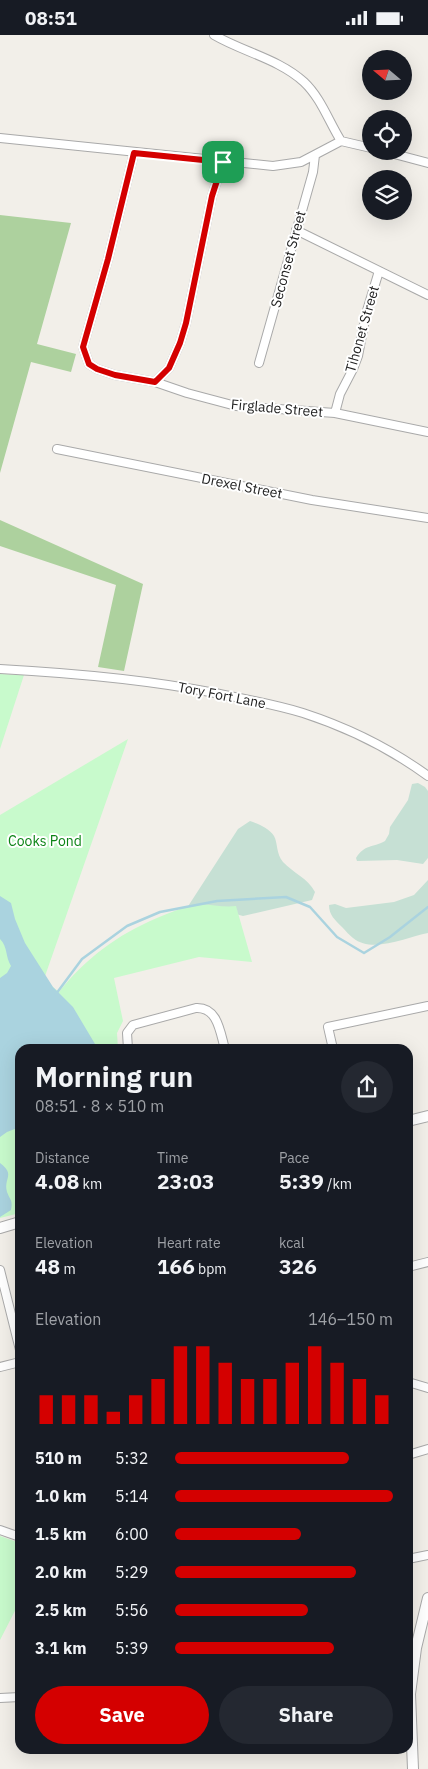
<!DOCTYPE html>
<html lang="en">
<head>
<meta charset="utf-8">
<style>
  :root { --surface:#171b24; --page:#242831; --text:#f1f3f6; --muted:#9ea1a6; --accent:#d40000 }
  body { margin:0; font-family:"IBM Plex Sans",sans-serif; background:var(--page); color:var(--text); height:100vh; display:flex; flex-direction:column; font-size:19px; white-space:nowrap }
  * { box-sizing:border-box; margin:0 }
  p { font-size:16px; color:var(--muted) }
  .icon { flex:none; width:28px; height:28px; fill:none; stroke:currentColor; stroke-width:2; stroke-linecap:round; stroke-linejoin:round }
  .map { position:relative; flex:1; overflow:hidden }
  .panel { position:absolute; left:15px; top:1009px; width:398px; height:710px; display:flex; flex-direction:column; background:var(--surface); border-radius:15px; box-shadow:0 5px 20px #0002 }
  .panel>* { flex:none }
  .needle { width:32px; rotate:289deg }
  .tools { position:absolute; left:362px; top:15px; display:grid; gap:10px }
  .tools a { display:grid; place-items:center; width:50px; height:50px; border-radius:50%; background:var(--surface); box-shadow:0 5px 20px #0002; font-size:25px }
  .pin { position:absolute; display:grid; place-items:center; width:42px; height:42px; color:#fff; margin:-21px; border-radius:10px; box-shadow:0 2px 8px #0006 }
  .round { display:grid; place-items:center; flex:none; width:52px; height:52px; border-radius:26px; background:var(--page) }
  .overview { display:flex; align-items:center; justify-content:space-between; height:85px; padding:0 20px }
  h1 { font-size:28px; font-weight:700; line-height:38px }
  .metrics { display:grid; grid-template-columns:repeat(3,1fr); gap:8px; height:85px; padding:5px 20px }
  .metrics div { display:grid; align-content:center }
  .metrics b { font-size:21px; font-weight:700 }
  .metrics small { font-size:14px; font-weight:400 }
  .metrics p { font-size:14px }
  .chart { height:140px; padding:10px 20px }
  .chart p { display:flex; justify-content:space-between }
  .chart svg { width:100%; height:90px; margin-top:5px; stroke:var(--accent); stroke-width:6 }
  .action { display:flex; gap:10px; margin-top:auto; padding:10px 20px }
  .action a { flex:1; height:58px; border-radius:30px; background:var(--accent); color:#fff; font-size:20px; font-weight:700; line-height:58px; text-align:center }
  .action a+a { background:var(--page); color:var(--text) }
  ul { padding:0 20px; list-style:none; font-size:16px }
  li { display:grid; grid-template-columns:80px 60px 1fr; align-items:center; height:38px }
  li i { height:12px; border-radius:6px; background:var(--accent) }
  .status { display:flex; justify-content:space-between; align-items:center; height:35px; padding:0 25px; background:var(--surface); direction:ltr }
  .status svg { height:14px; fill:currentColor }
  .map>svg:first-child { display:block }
  .forest { fill:#add19e }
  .wetland { fill:#c6e0d4 }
  .park { fill:#c8facc }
  .water { fill:#aad3df }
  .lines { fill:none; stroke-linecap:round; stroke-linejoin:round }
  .stream { stroke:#aad3df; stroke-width:2.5 }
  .minor-casing { stroke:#a9a9a9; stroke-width:10 }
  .tertiary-casing { stroke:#a9a9a9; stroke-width:12 }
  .minor { stroke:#fff; stroke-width:8 }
  .tertiary { stroke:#fff; stroke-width:10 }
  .route-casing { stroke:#fff; stroke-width:10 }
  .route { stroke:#d40000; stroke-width:6 }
  .labels { text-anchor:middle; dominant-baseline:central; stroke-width:4; stroke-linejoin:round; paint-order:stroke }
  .street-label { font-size:14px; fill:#222; stroke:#fff }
  .park-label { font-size:14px; fill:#0c8416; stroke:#fff }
</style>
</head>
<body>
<div class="status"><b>08:51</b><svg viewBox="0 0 49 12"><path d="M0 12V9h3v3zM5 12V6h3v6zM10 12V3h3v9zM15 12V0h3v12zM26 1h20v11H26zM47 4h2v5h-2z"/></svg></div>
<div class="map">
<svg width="428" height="1734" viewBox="0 0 428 1734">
  <rect width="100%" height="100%" fill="#f2efe9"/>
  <path class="forest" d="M 0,180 L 71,188 L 37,309 L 76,319 L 71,337 L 31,327 L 0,438 Z
    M 0,485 L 143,549 L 124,636 L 98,632 L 116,550 L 0,511 Z"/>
  <path class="wetland" d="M 418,748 L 425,752 L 428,756 L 428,823 L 423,829 L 397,825 L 357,826 L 356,823 C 365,809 372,813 385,806 L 389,799 L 390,792 L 408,765 L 412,749 Z
    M 250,786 C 258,789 269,793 274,801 C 278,808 276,819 283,827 C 293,838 308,843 315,857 L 312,865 L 243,881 L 232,878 L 185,876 L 238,794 Z
    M 428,845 L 428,898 C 406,902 373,919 353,903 C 349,900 346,896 342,892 C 335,885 329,880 329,870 L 335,869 L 346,873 L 394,867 L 414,860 Z"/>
  <path class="park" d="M 0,639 L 24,640 L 0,714 Z
    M 128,704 L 44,944 L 54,953 L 59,957 C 86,923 117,900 157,883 C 169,878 181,873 194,870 C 208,868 222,873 236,871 L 252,927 L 199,922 L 114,943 L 123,986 L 117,998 L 118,1014 L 20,1014 L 20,1178 L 0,1183 L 0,780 Z
    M 0,1501 L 20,1508 L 20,1566 L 0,1605 Z"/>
  <path class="water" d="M 0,861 L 11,868 L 15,884 L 25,908 L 53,952 L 73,972 L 98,1014 L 20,1014 L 20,1092 L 7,1097 L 0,1102 L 0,943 L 7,938 L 11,931 C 5,921 8,912 0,904 Z
    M 0,1128 C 16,1140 3,1143 7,1157 C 10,1165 13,1165 11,1175 L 0,1182 Z"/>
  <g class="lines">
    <path class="stream" d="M 56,959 L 82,924 L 127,891 L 160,877 L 217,866 L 286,862 L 310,872 L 337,902 L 364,918 L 390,902 L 428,872"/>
    <defs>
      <path id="minor" d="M 214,0 C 243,17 279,24 304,47 C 321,63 329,87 341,106
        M 0,103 L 273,131 L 301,127 L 341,106 L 371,113
        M 383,116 L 428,128
        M 134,118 L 108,224 L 83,312 L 89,329 L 97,334 L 115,340 L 155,347 L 187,358 L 236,371 L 335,378 L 428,397
        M 296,195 L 428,260
        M 259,328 L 313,137 L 315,120
        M 155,347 L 169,333 L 180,308 L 186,288 L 212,161 L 223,127
        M 335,378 L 340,359 L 353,334 L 358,321 L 366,279 L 379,236
        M 57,414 L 312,465 L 428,483
        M 0,634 C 72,638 144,644 215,658 C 244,664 274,669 303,678 C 346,692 391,714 428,741
        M 128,1014 L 127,998 L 133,990 L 196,973 C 218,972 220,997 225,1014
        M 333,1014 L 328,992 L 428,971
        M 408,1232 L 428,1227
        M 0,1235 L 20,1315
        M 0,1332 L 20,1327
        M 408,1347 L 428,1353
        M 408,1420 L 428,1414
        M 0,1495 L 20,1502
        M 408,1524 L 428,1520
        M 0,1663 L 20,1662"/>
      <path id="tertiary" d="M 408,1086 L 428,1081
        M 0,1193 L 20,1187
        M 413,1734 L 410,1659 L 416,1613 L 428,1563"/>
    </defs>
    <use href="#minor" class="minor-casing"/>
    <use href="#tertiary" class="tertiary-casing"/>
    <use href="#minor" class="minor"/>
    <use href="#tertiary" class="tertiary"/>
  </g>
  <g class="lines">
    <defs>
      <path id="route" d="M 134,118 L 223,127 L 212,161 L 186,288 L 180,308 L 169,333 L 155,347 L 115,340 L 97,334 L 89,329 L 83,312 L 108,224 Z"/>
    </defs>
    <use href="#route" class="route-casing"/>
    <use href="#route" class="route"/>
  </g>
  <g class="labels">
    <g class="street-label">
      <text transform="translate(288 224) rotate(-75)">Seconset Street</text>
      <text transform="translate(362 294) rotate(-74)">Tihonet Street</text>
      <text transform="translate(277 373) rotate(5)">Firglade Street</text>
      <text transform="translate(242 451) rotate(11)">Drexel Street</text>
      <text transform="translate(222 660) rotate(11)">Tory Fort Lane</text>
    </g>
    <g class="park-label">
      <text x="45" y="806">Cooks Pond</text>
    </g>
  </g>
</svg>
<div class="tools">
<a><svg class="needle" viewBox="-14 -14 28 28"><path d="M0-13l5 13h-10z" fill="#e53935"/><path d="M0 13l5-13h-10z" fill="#9ea1a6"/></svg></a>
<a><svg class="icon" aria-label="locate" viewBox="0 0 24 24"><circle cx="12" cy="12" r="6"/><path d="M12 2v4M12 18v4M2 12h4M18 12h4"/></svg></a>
<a><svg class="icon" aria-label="layers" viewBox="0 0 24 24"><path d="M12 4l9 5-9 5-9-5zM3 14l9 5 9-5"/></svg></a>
</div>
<div class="pin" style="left:223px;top:127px;background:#1e9e55"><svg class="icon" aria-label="arrive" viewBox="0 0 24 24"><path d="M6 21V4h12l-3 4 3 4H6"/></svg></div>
<section class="panel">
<div class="overview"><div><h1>Morning run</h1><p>08:51 · 8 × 510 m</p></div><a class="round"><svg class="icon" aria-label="share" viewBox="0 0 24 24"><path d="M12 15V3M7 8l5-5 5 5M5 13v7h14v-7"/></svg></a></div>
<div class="metrics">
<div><p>Distance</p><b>4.08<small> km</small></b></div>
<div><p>Time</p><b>23:03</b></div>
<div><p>Pace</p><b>5:39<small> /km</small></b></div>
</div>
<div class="metrics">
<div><p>Elevation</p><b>48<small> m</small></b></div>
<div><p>Heart rate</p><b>166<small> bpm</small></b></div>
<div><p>kcal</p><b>326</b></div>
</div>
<div class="chart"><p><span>Elevation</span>146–150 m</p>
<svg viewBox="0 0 160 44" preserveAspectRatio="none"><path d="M5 44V30M15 44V30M25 44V30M35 44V38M45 44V30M55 44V22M65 44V6M75 44V6M85 44V14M95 44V22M105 44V22M115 44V14M125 44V6M135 44V14M145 44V22M155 44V30"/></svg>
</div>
<ul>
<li><b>510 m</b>5:32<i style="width:80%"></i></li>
<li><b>1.0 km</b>5:14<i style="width:100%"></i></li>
<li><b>1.5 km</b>6:00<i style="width:58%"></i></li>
<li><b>2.0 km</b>5:29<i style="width:83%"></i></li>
<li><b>2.5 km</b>5:56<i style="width:61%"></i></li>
<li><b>3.1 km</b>5:39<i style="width:73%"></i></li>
</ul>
<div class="action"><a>Save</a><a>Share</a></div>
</section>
</div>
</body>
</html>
